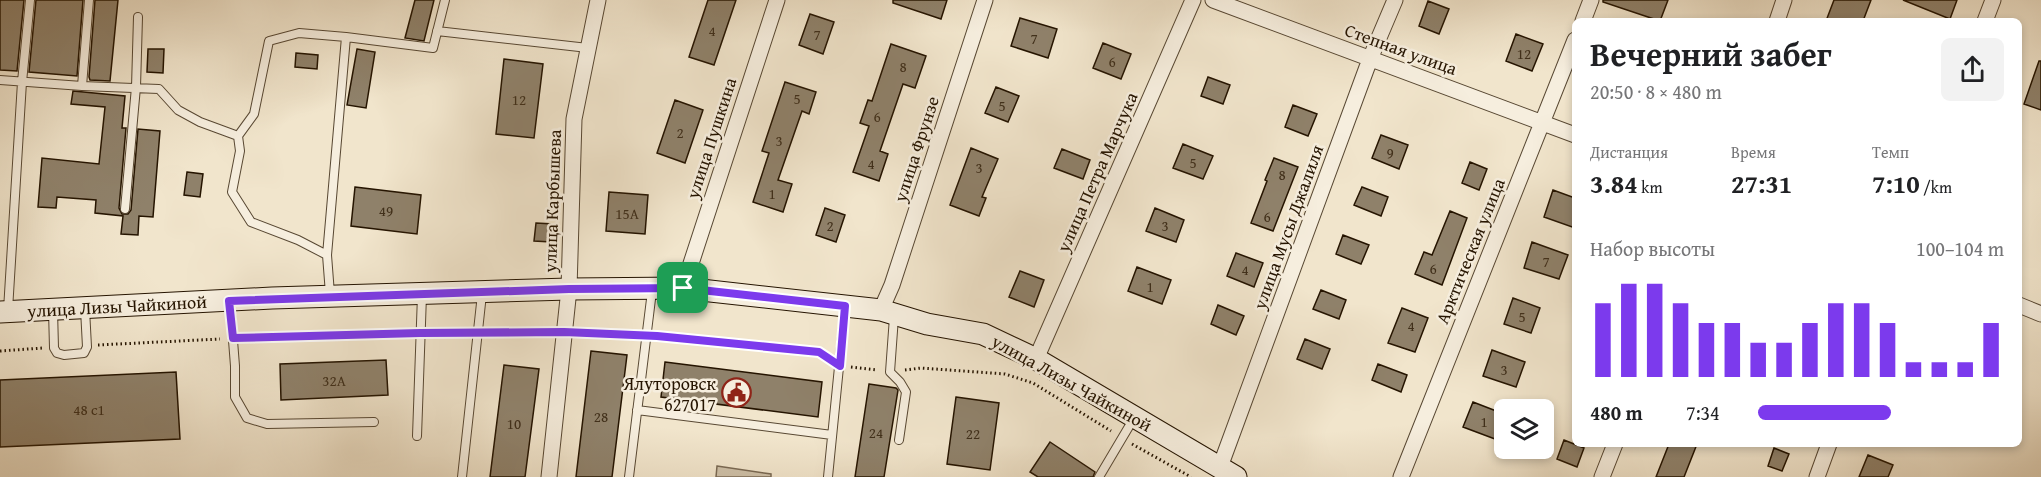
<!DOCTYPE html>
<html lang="ru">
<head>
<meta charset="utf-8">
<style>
  :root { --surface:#fff; --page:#f2f2f2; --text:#202124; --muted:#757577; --accent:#7c3aed }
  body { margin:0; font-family:"Gentium Book Plus",serif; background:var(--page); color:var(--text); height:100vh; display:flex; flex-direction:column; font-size:22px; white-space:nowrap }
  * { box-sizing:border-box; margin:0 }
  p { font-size:20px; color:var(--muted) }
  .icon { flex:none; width:33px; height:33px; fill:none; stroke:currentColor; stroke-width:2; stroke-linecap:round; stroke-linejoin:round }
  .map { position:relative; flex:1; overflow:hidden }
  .drawer { position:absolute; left:1572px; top:18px; width:450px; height:429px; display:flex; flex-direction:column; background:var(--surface); border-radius:9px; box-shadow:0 3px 9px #0003 }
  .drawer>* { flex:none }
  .tools { position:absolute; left:1494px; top:399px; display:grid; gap:12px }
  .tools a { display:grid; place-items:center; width:60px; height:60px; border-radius:9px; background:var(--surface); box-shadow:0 3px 9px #0003; font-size:30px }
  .pin { position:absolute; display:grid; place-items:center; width:51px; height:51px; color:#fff; margin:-26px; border-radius:12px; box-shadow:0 3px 9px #0006 }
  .round { display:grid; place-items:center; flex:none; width:63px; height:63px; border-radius:9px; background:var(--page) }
  .head { display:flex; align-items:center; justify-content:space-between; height:102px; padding:0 18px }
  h1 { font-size:33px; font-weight:700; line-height:45px }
  .metrics { display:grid; grid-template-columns:repeat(3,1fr); gap:9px; height:102px; padding:6px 18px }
  .metrics div { display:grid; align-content:center }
  .metrics b { font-size:26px; font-weight:700 }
  .metrics small { font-size:16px; font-weight:400 }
  .metrics p { font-size:16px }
  .chart { height:168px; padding:12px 18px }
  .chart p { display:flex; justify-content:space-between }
  .chart svg { width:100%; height:108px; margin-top:6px; stroke:var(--accent); stroke-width:6 }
  ul { padding:0 18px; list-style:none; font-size:20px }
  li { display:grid; grid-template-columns:96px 72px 1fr; align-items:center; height:45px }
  li i { height:15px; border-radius:8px; background:var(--accent) }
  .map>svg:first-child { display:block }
  .green { fill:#cec1a9; stroke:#7a6a54; stroke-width:1.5 }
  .building { fill:#8f816a; stroke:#251400; stroke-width:1.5 }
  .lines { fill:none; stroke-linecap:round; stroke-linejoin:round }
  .lane-casing { stroke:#584833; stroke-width:10 }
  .street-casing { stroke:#584833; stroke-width:17 }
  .secondary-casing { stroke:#251400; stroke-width:23 }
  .path { stroke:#251400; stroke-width:3; stroke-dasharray:1.5 3; stroke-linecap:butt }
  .lane { stroke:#f6eede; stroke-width:8 }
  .street { stroke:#f6eede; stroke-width:15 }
  .secondary { stroke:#f6eede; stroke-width:21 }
  .route-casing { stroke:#fff; stroke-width:12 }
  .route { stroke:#7c3aed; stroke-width:8 }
  .labels { text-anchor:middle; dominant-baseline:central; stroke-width:5; stroke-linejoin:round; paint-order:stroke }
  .number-label { font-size:15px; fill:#402f1a }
  .street-label { font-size:18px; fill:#251400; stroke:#f6eede }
  .poi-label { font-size:18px; fill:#251400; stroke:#f6eede; text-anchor:end }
</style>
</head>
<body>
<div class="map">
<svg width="2041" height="477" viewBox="0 0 2041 477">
  <rect width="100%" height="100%" fill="#f1e5cc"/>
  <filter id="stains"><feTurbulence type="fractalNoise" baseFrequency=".00333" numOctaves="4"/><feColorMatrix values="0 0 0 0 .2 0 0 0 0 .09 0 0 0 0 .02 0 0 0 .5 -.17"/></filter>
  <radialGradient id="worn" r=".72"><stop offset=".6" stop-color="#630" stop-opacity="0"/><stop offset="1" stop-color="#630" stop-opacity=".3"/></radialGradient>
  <path class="green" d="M 717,466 L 771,474 L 771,477 L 716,477 Z"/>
  <path class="building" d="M 0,0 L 24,0 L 17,71 L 0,70 Z
    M 36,0 L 83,0 L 77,76 L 29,72 Z
    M 95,0 L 118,0 L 110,81 L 90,80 L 89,77 Z
    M 415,0 L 434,0 L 424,41 L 405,38 Z
    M 708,0 L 736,0 L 714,65 L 689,57 Z
    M 893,0 L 947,0 L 941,19 L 893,3 Z
    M 1603,0 L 1668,0 L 1660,21 L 1603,2 Z
    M 1834,0 L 1871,0 L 1863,21 L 1826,21 Z
    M 1903,0 L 1957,0 L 1950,19 Z
    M 1428,1 L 1449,9 L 1439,34 L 1419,26 Z
    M 810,14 L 834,22 L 823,54 L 799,45 Z
    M 1020,18 L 1057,29 L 1048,58 L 1011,46 Z
    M 1516,34 L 1543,44 L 1532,71 L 1506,61 Z
    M 1103,43 L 1131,54 L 1121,79 L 1093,68 Z
    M 891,44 L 926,56 L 915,88 L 903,84 L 880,151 L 888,154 L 879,181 L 853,172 L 869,126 L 860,123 L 868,100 L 872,101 Z
    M 148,49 L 164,49 L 163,73 L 147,72 Z
    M 357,49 L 375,52 L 366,108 L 347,105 Z
    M 296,53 L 318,55 L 317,69 L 295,67 Z
    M 504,59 L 543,64 L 534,138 L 496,134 Z
    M 2039,61 L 2041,61 L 2041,110 L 2024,104 Z
    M 1208,77 L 1230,85 L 1223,104 L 1201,96 Z
    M 785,82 L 816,92 L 809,114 L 802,111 L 778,180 L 792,184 L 783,212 L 753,202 L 769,153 L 762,151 Z
    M 996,87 L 1019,96 L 1008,122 L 985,113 Z
    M 73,91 L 125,96 L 122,128 L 126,128 L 119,208 L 122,214 L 128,214 L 131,210 L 138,129 L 160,131 L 153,217 L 139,216 L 138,235 L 121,234 L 123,216 L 95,213 L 96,200 L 57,197 L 56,208 L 38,207 L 42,158 L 99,164 L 105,107 L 71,104 Z
    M 675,100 L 703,110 L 685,163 L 657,153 Z
    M 1293,105 L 1317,114 L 1308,136 L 1285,127 Z
    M 1381,135 L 1408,145 L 1399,169 L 1372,158 Z
    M 1183,144 L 1213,156 L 1203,179 L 1173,168 Z
    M 971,148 L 998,159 L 982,197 L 986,198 L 979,216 L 950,205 Z
    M 1062,149 L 1090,160 L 1083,179 L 1054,168 Z
    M 1274,158 L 1298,167 L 1273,231 L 1251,223 L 1267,181 L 1265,180 Z
    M 1470,162 L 1487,169 L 1479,190 L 1462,183 Z
    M 187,172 L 203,174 L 200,197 L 184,195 Z
    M 355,187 L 421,195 L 417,234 L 351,226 Z
    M 1362,187 L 1388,197 L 1381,216 L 1354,205 Z
    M 1553,190 L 1575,198 L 1575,228 L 1544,217 Z
    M 609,192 L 648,195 L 645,234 L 606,231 Z
    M 825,208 L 845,215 L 836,242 L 816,235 Z
    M 1155,208 L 1184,220 L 1176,242 L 1146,231 Z
    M 1450,211 L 1467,218 L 1442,285 L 1415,274 L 1424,252 L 1432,255 Z
    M 536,223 L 553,224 L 551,242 L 534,241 Z
    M 1343,235 L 1369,245 L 1361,264 L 1336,254 Z
    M 1532,242 L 1568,255 L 1559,279 L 1524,268 Z
    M 1236,253 L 1263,263 L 1254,287 L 1227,276 Z
    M 1137,267 L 1171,280 L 1162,304 L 1128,291 Z
    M 1020,271 L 1044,280 L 1034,307 L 1009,297 Z
    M 1321,290 L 1346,300 L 1339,319 L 1313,309 Z
    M 1513,298 L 1540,308 L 1531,333 L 1504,324 Z
    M 1218,305 L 1244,316 L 1236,335 L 1211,324 Z
    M 1402,308 L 1428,318 L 1415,352 L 1388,343 Z
    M 1305,339 L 1330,349 L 1322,369 L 1297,359 Z
    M 1492,350 L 1525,362 L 1516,387 L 1483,376 Z
    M 591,351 L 627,355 L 612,477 L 576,477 Z
    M 386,360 L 388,395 L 281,400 L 280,364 Z
    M 665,362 L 822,382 L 818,417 L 661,397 Z
    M 1378,364 L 1407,375 L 1401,392 L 1372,380 Z
    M 504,365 L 539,369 L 525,477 L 490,477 Z
    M 176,372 L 180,439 L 0,447 L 0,380 Z
    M 869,384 L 896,388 L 898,390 L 884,477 L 855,477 Z
    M 956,397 L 999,403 L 990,470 L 947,464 Z
    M 1473,402 L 1504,414 L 1495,439 L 1463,427 Z
    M 1564,440 L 1584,448 L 1577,467 L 1557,459 Z
    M 1050,442 L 1095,472 L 1093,477 L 1038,477 L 1030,472 Z
    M 1669,444 L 1697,444 L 1684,477 L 1656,477 Z
    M 1774,448 L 1789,454 L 1782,471 L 1768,466 Z
    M 1868,455 L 1893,465 L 1888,477 L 1859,477 Z"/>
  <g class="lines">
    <defs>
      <path id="lane" d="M 437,31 L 588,48
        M 346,37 L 433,48 L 445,0
        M 0,80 L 82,86 L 89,0
        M 82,86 L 159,89 L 178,110 L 200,122 L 238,136 L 240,151 L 232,192 L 251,222 L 298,240 L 327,255 L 330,294
        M 238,136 L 254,114 L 269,41 L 299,33 L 346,37 L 327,255
        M 125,209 L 136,87 L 138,17
        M 230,302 L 235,366 L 235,397 L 247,418 L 267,424 L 374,422
        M 8,310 L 22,82 L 30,0
        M 53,310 L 54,348 L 57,353 L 64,355 L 84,353 L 87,347 L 85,309
        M 894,317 L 890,372 L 900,382 L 906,392 L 899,440
        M 637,410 L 832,435
        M 417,436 L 422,295
        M 462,477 L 482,294
        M 629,477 L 652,291
        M 828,477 L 845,307
        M 1099,477 L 1134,418"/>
      <path id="street" d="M 1213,0 L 1575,135
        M 1583,21 L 1591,0
        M 1777,21 L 1784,0
        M 1985,21 L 1993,0
        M 683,288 L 777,0
        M 2019,305 L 2041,314
        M 881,310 L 892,285 L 985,0
        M 1036,359 L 1193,0
        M 1220,467 L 1370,59 L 1395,0
        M 549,477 L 569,289 L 574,119 L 598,0
        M 1401,477 L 1575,40
        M 1602,477 L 1615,444
        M 1817,477 L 1829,444"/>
      <path id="secondary" d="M 0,312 L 272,298 L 569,289 L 683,288 L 881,310 L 927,324 L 983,334 L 1036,359 L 1236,477"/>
    </defs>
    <use href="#lane" class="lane-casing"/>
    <use href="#street" class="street-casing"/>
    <use href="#secondary" class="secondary-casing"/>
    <path class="path" d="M 490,332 L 550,332
      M 433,333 L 466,332
      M 580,333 L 634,335
      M 658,336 L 819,352 L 826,357
      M 244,337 L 409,333
      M 98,345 L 220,339
      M 0,351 L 43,348
      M 851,367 L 877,370
      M 905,370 L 921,368 L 1005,374 L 1033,383 L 1111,431
      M 1132,444 L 1191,477"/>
    <use href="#lane" class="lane"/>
    <use href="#street" class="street"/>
    <use href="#secondary" class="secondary"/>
  </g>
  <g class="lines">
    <defs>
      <path id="route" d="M 683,288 L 845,306 L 840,366 L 819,352 L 657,336 L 564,332 L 420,333 L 233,338 L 229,301 L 569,289 Z"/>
    </defs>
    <use href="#route" class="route-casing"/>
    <use href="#route" class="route"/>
  </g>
  <defs>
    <symbol id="civic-ring" viewBox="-11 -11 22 22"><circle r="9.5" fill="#f6eede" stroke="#8f2418" stroke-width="1.5"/><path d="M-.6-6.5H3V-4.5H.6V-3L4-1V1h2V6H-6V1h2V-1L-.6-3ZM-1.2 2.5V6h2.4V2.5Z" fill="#8f2418"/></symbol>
  </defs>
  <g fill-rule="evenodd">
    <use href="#civic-ring" x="720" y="376" width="33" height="33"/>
  </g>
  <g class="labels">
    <g class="number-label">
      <text x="712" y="30">4</text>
      <text x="817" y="34">7</text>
      <text x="1034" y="38">7</text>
      <text x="1524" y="53">12</text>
      <text x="1112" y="61">6</text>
      <text x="903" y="66">8</text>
      <text x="797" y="98">5</text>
      <text x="519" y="99">12</text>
      <text x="1002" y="105">5</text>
      <text x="877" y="116">6</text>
      <text x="680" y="132">2</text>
      <text x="779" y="140">3</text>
      <text x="1390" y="152">9</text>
      <text x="1193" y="162">5</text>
      <text x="871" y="163">4</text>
      <text x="979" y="167">3</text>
      <text x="1282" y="174">8</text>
      <text x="772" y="193">1</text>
      <text x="386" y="210">49</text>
      <text x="627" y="213">15А</text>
      <text x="1267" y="216">6</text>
      <text x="830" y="225">2</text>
      <text x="1165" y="225">3</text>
      <text x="1546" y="261">7</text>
      <text x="1433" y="268">6</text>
      <text x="1245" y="269">4</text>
      <text x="1150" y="286">1</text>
      <text x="1522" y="316">5</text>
      <text x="1411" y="325">4</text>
      <text x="1504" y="369">3</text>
      <text x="334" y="380">32А</text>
      <text x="89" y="409">48 с1</text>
      <text x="601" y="416">28</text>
      <text x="1484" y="421">1</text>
      <text x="514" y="423">10</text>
      <text x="876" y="432">24</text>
      <text x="973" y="433">22</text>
    </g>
    <g class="street-label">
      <text transform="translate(1401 49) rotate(20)">Степная улица</text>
      <text transform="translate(711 138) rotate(-72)">улица Пушкина</text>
      <text transform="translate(916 149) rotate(-72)">улица Фрунзе</text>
      <text transform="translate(1097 172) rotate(-66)">улица Петра Марчука</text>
      <text transform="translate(552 201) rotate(-88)">улица Карбышева</text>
      <text transform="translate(1288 227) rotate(-70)">улица Мусы Джалиля</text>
      <text transform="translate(1470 251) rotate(-68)">Арктическая улица</text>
      <text transform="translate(117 306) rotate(-3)">улица Лизы Чайкиной</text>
      <text transform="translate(1072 383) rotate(29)">улица Лизы Чайкиной</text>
    </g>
    <g class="poi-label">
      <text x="716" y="383">Ялуторовск<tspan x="716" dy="21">627017</tspan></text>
    </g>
  </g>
  <rect width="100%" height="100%" filter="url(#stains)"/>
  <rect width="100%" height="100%" fill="url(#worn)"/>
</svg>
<div class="tools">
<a><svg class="icon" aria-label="layers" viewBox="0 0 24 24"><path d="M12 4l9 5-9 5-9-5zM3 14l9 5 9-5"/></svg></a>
</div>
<div class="pin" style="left:683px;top:288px;background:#1e9e55"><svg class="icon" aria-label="arrive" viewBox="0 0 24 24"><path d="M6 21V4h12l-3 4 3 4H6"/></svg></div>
<section class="drawer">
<div class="head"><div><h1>Вечерний забег</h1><p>20:50 · 8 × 480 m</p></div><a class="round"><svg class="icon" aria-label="share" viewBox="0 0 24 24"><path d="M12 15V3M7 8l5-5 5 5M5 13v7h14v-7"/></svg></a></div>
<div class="metrics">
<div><p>Дистанция</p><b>3.84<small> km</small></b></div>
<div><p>Время</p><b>27:31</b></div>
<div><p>Темп</p><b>7:10<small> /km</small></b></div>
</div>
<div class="chart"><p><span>Набор высоты</span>100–104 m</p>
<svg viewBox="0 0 160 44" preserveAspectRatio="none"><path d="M5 44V14M15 44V6M25 44V6M35 44V14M45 44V22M55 44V22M65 44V30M75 44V30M85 44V22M95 44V14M105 44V14M115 44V22M125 44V38M135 44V38M145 44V38M155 44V22"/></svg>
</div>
<ul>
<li><b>480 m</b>7:34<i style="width:54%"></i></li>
</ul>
</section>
</div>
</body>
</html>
